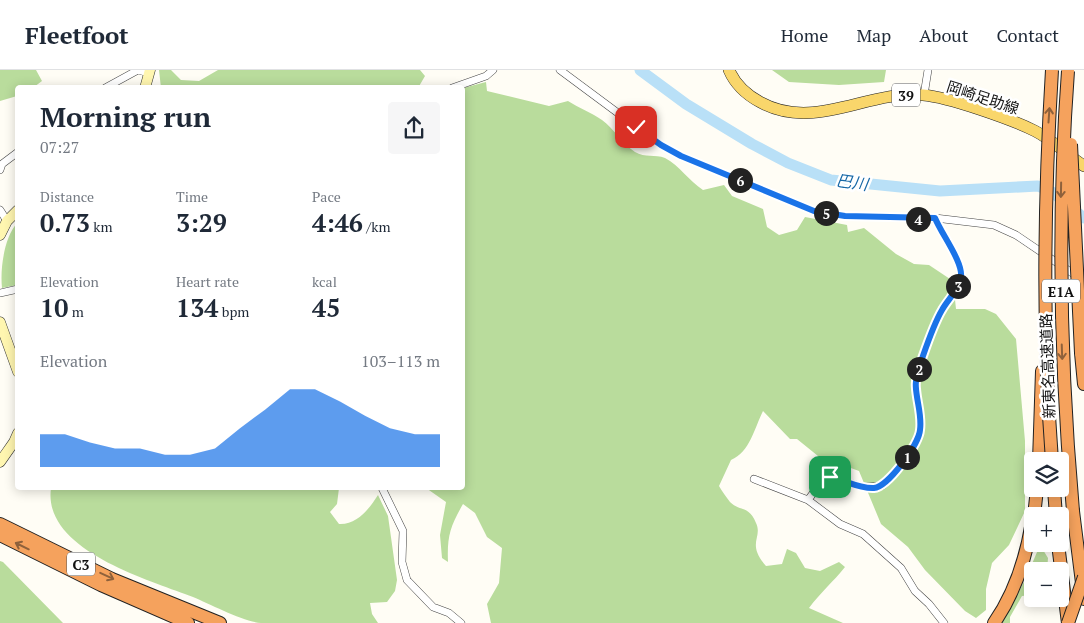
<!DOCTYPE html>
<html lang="en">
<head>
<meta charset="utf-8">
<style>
  :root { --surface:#fff; --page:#f6f6f7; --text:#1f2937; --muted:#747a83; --line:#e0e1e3; --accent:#1a73e8 }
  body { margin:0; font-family:"PT Serif","Noto Sans JP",serif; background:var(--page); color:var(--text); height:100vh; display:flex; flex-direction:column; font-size:19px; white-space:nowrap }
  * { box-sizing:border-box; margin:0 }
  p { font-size:16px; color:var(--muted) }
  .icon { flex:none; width:28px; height:28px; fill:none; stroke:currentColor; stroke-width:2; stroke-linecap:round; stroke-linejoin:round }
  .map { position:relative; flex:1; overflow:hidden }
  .details { position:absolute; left:15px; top:15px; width:450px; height:405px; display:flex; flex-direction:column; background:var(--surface); border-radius:5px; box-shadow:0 2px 12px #0003 }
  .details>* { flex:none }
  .buttons { position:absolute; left:1024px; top:382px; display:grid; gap:10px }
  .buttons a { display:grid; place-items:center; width:45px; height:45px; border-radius:5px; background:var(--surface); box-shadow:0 2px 12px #0003; font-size:25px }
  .pin { position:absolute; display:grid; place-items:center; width:42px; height:42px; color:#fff; margin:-21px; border-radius:10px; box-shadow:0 2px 8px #0006 }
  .km { position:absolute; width:25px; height:25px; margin:-12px; border-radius:50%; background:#222; color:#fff; font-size:14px; line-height:25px; text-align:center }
  .round { display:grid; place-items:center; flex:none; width:52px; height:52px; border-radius:5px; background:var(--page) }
  .overview { display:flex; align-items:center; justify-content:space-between; height:85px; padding:0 25px }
  h1 { font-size:28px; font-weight:600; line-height:38px }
  .stats { display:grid; grid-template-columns:repeat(3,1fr); gap:8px; height:85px; padding:5px 25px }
  .stats div { display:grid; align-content:center }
  .stats b { font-size:25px; font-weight:600 }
  .stats small { font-size:14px; font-weight:400 }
  .stats p { font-size:14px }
  .chart { height:140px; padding:10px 25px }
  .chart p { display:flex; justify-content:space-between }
  .chart svg { width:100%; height:90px; margin-top:5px; fill:var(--accent); opacity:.7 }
  header { display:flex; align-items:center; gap:30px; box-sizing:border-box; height:70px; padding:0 25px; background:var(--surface); border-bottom:1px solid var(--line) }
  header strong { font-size:24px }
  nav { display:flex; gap:28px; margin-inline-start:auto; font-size:18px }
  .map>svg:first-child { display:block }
  .forest { fill:#b9dc9c }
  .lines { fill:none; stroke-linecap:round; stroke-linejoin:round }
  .river { stroke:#b9e0f7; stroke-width:11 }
  .street-casing { stroke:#444; stroke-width:8 }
  .secondary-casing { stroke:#333; stroke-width:11 }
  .primary-casing { stroke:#222; stroke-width:12 }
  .highway-casing { stroke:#222; stroke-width:14 }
  .street { stroke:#fff; stroke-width:7 }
  .secondary { stroke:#fff6b0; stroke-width:10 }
  .primary { stroke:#f9d66b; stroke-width:11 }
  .highway { stroke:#f5a25d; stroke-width:12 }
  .highway-bridge-casing { stroke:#222; stroke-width:14; stroke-linecap:butt }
  .highway-bridge { stroke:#f5a25d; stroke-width:12 }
  .oneway { stroke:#8e613b }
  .route-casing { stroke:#fff; stroke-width:10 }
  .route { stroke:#1a73e8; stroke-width:6 }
  .labels { text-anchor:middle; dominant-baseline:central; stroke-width:5; stroke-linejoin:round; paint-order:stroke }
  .shield { fill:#fff; stroke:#585858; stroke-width:1 }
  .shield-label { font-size:14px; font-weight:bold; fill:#111 }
  .street-label { font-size:15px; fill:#111; stroke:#fff }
  .water-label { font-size:16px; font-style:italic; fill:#1768a6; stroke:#fff }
</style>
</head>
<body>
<header>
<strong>Fleetfoot</strong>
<nav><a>Home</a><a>Map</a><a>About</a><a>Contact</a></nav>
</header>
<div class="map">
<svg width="1084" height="553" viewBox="0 0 1084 553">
  <rect width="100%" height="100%" fill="#fffdf5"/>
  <path class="forest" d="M 0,0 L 36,0 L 42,11 L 34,17 L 18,18 L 17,26 L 0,31 Z
    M 159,0 L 171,0 L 181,10 L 199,11 L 218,0 L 420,0 L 425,6 L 418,18 L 161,18 Z
    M 772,0 L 886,0 L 884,12 L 839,15 L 789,12 Z
    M 486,12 L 487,21 L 549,36 L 568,31 C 579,38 592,43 602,50 C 614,59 622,73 635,82 C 645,88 655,84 665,88 C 680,96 689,111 703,120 L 724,115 L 732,126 L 763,139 L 767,157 L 779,165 L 797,160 L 805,147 L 847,155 L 848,162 L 864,158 L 896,184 L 914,194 L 929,195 L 953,211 L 956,239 L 985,239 L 996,244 L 1016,269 L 1025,371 L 1025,441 L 1009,475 L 992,493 L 986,519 L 986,540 L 976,548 L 965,541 L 925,500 L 908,477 L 881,454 L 859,401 L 818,386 L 797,369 L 790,369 L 763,341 C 754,359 750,382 731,390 L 719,416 C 722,421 726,427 730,432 C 740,442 749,435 756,453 C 763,468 746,473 766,496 L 782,494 L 787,479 L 796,483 L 805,498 L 820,501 L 839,492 L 845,497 C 833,512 820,523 809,538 L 843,553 L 491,553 L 487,534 L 499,513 L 502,478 L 487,467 L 475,443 L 463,434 C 450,457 447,466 448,492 L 442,488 L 440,465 L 446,432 L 426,418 L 462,418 L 463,18 Z
    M 17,153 L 17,215 L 2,218 C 0,199 4,168 17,153 Z
    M 51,418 L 339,418 L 337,434 L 330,442 L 339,454 C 357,455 369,439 378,425 L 388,446 L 397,510 L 395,521 L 387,532 L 370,533 L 372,544 L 378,553 C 339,553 299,553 261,553 C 244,552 210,534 193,527 C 149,510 42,480 51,418 Z
    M 1040,475 L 1048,488 L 1047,501 L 1032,501 L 1032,525 L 1022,526 L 1010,547 L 1010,553 L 1002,553 L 1026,508 Z
    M 0,491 L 3,492 L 63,553 L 0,553 Z"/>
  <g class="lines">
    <path class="river" d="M 640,0 L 686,34 L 752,74 L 788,93 L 831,110 L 940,121 L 1038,116 L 1052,122 L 1084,148"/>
    <defs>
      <path id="street" d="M 560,0 L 661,75 L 681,86 L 814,141 L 845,146 L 935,148 L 994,155 L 1016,165 L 1084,211
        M 105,18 L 138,0 L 149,3
        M 452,18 L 486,6 L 493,0
        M 924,25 L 928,0
        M 0,100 L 2,94 L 18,82
        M 0,140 L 7,151
        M 0,223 L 18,219
        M 754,409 L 808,430 L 840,454 L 863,464 L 901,498 L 915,521 L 929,534 L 944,553
        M 382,418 L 403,461 L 402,492 L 407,510 L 433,537 L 449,543 L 461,553
        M 808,430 L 823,410 L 830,407 L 864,417 L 882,416 C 895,403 911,386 918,368 C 926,346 911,322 918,300 C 925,281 932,257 942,240 C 948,229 959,220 961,207 C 963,191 941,165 935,148"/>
      <path id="secondary" d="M 145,18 L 150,0
        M 0,165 L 7,151 L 18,140
        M 0,252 L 18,302
        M 0,392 L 14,372 L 18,363"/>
      <path id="primary" d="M 729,0 C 735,14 747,25 760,32 C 814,62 867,20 923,25 C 948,27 1011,49 1035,61 C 1053,70 1067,85 1084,96"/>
      <path id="highway" d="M 1081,283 L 1084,314
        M 1039,391 L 1042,301
        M 1054,419 L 1056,446
        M 1073,441 L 1084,529
        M 1034,446 L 1037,419
        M 0,454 L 112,509 L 220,553
        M 0,465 L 101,515 L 188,553
        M 1058,474 L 1068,553
        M 994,553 C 1015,523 1026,488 1032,452"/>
    </defs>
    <use href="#street" class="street-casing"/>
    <use href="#secondary" class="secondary-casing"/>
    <use href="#primary" class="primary-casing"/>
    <use href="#highway" class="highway-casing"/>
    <use href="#street" class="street"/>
    <use href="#secondary" class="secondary"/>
    <use href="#primary" class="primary"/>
    <use href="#highway" class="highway"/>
    <defs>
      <path id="highway-bridge" d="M 1052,0 C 1044,130 1042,261 1052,391
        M 1068,1 C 1057,148 1060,294 1073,441
        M 1071,74 L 1081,283
        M 1068,553 L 1084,507"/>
    </defs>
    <use href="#highway-bridge" class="highway-bridge-casing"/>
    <use href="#highway-bridge" class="highway-bridge"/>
  </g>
  <defs><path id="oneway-shaft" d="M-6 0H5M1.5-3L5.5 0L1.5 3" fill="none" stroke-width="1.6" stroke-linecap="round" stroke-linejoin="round" transform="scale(1.25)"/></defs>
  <g class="oneway">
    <use href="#oneway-shaft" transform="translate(1049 45) rotate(-86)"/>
    <use href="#oneway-shaft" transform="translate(1061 120) rotate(91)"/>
    <use href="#oneway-shaft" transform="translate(1062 282) rotate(88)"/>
    <use href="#oneway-shaft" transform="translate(22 476) rotate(-154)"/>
    <use href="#oneway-shaft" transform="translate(107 506) rotate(25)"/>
  </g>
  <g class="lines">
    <defs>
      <path id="route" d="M 636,57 L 661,75 L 681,86 L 814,141 L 845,146 L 935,148 C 942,165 963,192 961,207 C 959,220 948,229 942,240 C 932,257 925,281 918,300 C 911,320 923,340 920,360 C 919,374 888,417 874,418 C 860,419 844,410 830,407"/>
    </defs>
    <use href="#route" class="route-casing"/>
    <use href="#route" class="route"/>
  </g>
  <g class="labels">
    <g class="shield">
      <rect x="892" y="13.5" width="28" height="23" rx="4"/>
      <rect x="1042" y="209.5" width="38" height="23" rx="4"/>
      <rect x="67" y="482.5" width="28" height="23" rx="4"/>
    </g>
    <g class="shield-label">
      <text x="906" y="25">39</text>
      <text x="1061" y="221">E1A</text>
      <text x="81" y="494">C3</text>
    </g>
    <g class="street-label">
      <text transform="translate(983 27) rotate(18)">岡崎足助線</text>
      <text transform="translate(1047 296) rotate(-92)">新東名高速道路</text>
    </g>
    <g class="water-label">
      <text transform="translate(852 112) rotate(8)">巴川</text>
    </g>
  </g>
</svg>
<div class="buttons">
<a><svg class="icon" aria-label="layers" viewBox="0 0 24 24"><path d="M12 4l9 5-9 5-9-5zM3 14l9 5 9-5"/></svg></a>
<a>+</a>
<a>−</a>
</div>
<div class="pin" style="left:830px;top:407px;background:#1e9e55"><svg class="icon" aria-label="arrive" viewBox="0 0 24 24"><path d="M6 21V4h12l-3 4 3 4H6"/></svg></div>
<div class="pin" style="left:636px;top:57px;background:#d93025"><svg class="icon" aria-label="check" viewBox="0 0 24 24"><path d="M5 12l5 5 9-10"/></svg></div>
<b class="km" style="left:907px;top:387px">1</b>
<b class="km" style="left:919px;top:299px">2</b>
<b class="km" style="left:958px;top:216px">3</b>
<b class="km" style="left:918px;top:149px">4</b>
<b class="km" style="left:826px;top:143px">5</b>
<b class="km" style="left:740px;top:110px">6</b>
<section class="details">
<div class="overview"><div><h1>Morning run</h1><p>07:27</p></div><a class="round"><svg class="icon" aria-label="share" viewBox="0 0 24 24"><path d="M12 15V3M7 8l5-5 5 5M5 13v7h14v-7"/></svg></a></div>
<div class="stats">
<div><p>Distance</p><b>0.73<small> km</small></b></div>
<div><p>Time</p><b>3:29</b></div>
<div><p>Pace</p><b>4:46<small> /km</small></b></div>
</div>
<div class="stats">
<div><p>Elevation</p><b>10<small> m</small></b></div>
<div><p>Heart rate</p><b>134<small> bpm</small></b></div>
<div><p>kcal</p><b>45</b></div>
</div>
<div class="chart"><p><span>Elevation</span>103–113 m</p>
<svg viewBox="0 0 160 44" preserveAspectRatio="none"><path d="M0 44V28L10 28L20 32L30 35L40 35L50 38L60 38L70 35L80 25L90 16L100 6L110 6L120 12L130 19L140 25L150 28L160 28V44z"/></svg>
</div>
</section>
</div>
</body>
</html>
